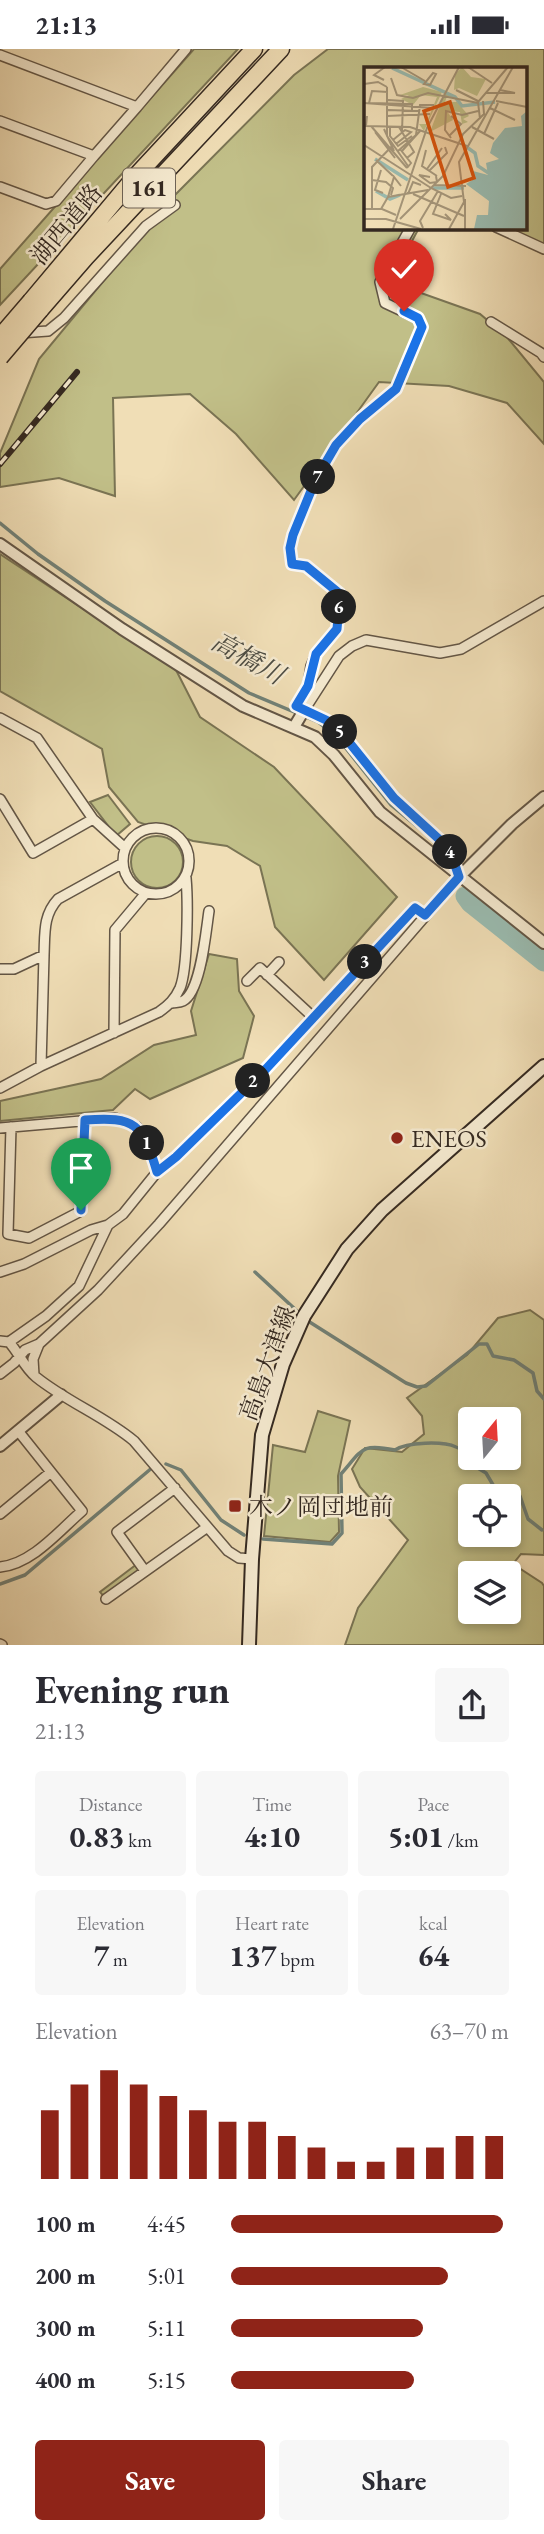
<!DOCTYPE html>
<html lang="en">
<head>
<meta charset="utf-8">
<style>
  :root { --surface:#fff; --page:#f7f7f7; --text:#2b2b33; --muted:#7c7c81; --accent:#8f2418 }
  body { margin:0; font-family:"EB Garamond","Noto Serif JP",serif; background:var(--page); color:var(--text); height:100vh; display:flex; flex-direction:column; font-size:26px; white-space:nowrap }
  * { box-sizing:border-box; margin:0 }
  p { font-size:23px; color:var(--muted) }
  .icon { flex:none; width:38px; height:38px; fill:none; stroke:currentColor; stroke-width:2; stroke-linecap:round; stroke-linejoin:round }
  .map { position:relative; height:1596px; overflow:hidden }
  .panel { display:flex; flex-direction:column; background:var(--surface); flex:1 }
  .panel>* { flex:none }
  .needle { width:46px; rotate:18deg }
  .controls { position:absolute; left:458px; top:1358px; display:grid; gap:14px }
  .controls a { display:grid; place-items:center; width:63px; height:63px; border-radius:7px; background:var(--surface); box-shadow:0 4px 10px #0003; font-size:35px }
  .pin { position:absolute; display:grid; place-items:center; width:60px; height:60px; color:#fff; margin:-72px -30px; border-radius:50% 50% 50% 0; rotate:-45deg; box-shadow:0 0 7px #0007 }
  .pin .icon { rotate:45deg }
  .km { position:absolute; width:35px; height:35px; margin:-18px; border-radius:50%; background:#222; color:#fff; font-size:19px; line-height:35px; text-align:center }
  .round { display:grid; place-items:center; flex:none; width:74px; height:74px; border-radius:7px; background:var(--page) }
  .head { display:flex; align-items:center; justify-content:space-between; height:119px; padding:0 35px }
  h1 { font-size:38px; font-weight:700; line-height:52px }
  .metrics { display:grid; grid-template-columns:repeat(3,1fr); gap:10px; height:119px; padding:7px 35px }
  .metrics div { display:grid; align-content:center; border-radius:7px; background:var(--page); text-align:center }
  .metrics b { font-size:30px; font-weight:700 }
  .metrics small { font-size:19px; font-weight:400 }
  .metrics p { font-size:19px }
  .chart { height:196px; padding:14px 35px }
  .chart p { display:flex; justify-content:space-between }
  .chart svg { width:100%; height:126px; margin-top:7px; stroke:var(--accent); stroke-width:6 }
  .button { display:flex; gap:14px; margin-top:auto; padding:14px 35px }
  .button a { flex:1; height:80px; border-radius:7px; background:var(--accent); color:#fff; font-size:28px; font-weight:700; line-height:80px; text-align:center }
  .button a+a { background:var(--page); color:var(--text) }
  ul { padding:0 35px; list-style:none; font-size:23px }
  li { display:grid; grid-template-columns:112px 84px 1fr; align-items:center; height:52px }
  li i { height:18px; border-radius:9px; background:var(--accent) }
  .status { display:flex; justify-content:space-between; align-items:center; height:49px; padding:0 35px; background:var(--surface); direction:ltr }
  .status svg { height:19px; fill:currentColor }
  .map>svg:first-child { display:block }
  .green { fill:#c1bf88; stroke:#7a7454; stroke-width:2; fill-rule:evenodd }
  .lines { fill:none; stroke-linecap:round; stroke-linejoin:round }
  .stream { stroke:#718177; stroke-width:3.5 }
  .river { stroke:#9abcb1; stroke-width:19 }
  .minor-casing { stroke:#635646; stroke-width:12 }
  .tertiary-casing { stroke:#635646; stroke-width:14 }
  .secondary-casing { stroke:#342921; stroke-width:16 }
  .motorway-casing { stroke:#342921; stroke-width:19 }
  .minor { stroke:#f5ead0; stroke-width:9 }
  .tertiary { stroke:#f5ead0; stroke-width:10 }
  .secondary { stroke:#f5ead0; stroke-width:12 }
  .motorway { stroke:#f0deb6; stroke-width:16 }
  .rail-casing { stroke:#342921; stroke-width:6 }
  .rail { stroke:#f5ead0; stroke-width:3.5; stroke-dasharray:10; stroke-linecap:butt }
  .motorway-bridge-casing { stroke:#342921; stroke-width:19; stroke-linecap:butt }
  .motorway-bridge { stroke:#f0deb6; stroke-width:16 }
  .route-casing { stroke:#fff; stroke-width:14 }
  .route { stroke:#1a73e8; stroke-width:9 }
  .poi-dot { fill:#8f2418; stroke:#f5ead0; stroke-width:2.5 }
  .labels { text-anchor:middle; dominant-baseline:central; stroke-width:5; stroke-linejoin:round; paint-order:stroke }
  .shield { fill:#f5ead0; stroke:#6e6356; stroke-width:2 }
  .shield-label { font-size:23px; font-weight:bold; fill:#342921 }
  .street-label { font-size:24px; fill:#342921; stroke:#f5ead0 }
  .poi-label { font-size:24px; fill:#342921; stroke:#f5ead0; text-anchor:start }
  .water-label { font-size:26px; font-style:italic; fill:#4e4e45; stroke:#f5ead0 }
  .inset-river { fill:none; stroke:#9abcb1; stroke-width:3.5 }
  .inset-road { fill:none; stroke:#a5967a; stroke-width:2 }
  .view { fill:#d6540e; fill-opacity:0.15; stroke:#d6540e; stroke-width:3.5 }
  .inset-edge { fill:none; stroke:#342921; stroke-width:3.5 }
</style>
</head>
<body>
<div class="status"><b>21:13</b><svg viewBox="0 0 49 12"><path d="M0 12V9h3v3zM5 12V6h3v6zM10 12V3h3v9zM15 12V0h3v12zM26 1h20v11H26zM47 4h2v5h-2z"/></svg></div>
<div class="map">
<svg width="544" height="1596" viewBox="0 0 544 1596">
  <rect width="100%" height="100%" fill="#f0deb6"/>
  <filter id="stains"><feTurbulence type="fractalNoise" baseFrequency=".00286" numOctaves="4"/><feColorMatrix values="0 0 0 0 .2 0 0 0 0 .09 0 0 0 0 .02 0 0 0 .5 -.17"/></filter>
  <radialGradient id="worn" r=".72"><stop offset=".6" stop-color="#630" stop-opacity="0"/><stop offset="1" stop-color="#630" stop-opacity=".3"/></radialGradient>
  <path class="green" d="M 194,0 L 238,0 L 0,256 L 0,220 Z
    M 328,0 L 544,0 L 544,196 L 505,179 L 525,178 L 525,19 L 365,19 L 365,178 L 419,179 L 390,233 L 480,265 L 506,287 L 544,333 L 544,395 L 507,354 L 449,337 L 379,333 L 294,451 L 236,385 L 190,345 L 113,349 L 115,447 L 59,429 L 0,438 L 0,404 L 39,310 L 173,148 L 294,26 Z
    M 0,505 L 176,621 L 200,668 L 274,718 L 397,848 L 324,931 L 275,878 L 260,817 L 227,797 L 193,792 L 138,773 L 109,738 L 102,700 L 0,642 Z
    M 108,746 L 130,775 L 116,787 L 90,753 Z
    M131 813a26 26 0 1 1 52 0a26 26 0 1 1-52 0Z
    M 209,905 L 237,910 L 239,942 L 254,967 L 243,1009 L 150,1050 L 135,1040 L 113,1061 L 0,1072 L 0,1052 L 101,1030 L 154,996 L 196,986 L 191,962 Z
    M 530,1261 L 544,1271 L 544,1506 L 521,1505 L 513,1515 L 542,1534 L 544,1537 L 544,1596 L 345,1596 L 358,1559 L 408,1491 L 360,1438 L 352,1420 L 365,1399 L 402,1403 L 424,1385 L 422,1367 L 407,1349 L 467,1306 L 498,1269 ZM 471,1370 L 509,1370 L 509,1409 L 471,1409 ZM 471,1447 L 509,1447 L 509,1486 L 471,1486 ZM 471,1524 L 509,1524 L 509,1563 L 471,1563 Z
    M 318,1362 L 350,1372 L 338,1427 L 339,1483 L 330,1493 L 264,1487 L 273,1396 L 305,1403 Z
    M 137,1515 L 143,1521 L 105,1549 L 100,1543 Z"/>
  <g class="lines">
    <path class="stream" d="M 0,474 L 38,505 L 105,552 L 249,644 L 318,673 L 337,688 L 391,756 L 436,793 L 448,810
      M 255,1223 L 296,1261
      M 308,1272 L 406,1334 L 417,1338 L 426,1337 L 479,1295 L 487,1295 L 493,1307 L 514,1311 L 533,1324 L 537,1342 L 544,1350
      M 472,1409 L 476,1418 L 486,1424 L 499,1446 L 502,1447
      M 166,1415 L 181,1421 L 221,1471 L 244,1486
      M 509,1447 L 520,1447 L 528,1470 L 542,1481
      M 263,1490 L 332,1495 L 342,1484 L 341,1425 C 363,1400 361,1394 395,1401 C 407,1393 443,1392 456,1398 C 461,1400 466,1404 471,1407
      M 0,1535 L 25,1526 L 153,1418"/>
    <path class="river" d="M 465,847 L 470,854 L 544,913"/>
    <defs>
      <path id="minor" d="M 0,6 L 137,58 L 186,0
        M 0,72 L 94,107 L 137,58
        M 0,138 L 46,155 L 56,152 L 94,107
        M 496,178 L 544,200
        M 491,273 L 541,304 L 544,308
        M 20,284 L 48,282 L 64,269 L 146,177 L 175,156
        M 303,663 L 339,607 L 352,597 L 366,591 L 440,604 L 461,600 L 544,552
        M 0,669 L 37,689 L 93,770 L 125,799
        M 0,750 L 33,804 L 93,770
        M123 812a33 33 0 1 1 66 0a33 33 0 1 1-66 0Z
        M 0,920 L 14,920 L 44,906 C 45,884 43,866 58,850 L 123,814
        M 267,926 L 279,913
        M 247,932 L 260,919 L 313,968
        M 172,954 C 175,953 179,954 183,952 C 201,943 206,881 209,862
        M 114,984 L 115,881 L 146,844
        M 41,1017 L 44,906
        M 0,1039 L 41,1017 L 159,963 C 169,956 175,950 180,939 C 188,919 188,851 186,829
        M 11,1078 L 8,1185 L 29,1189 L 81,1162 L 85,1071
        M 0,1079 L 115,1069 L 137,1078 L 149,1096 L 157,1123 L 123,1165 L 108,1176 L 91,1181 L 24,1215 L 0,1223
        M 157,1123 L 176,1108 L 265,1021 L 415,859 L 425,866
        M 0,1292 L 9,1293 L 46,1267 L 79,1237 L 108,1176
        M 9,1293 C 19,1304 24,1318 36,1328 C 67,1353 104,1367 134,1392 L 228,1502 L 239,1509 L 252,1510
        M 0,1325 L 14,1314 L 25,1301 L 39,1295 L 98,1241 L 159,1175 L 459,828 L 451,804 L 441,792 L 394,749 L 340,682 L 325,671 L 296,657 L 308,637 L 311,617 L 316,605 L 337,580 L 340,545 L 306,517 L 292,515 L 290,499 L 293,487 L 315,433 L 336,396 L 360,371 L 396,340 L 422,278 L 417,269 L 385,254 L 380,233 L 411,178
        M 34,1326 L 33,1310 L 39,1295
        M 0,1465 L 51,1423
        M 0,1518 C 32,1515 59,1482 82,1462 L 19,1383
        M 145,1522 L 117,1483 L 175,1439
        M 106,1550 L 206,1479
        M 0,1595 L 2,1596"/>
      <path id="tertiary" d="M 0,495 L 122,580 L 243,657 L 315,688 L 334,706 L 380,763 L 544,894
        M 294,678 L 303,663
        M 459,828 L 512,775 L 544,748
        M 0,1397 L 61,1346"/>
      <path id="secondary" d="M 249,1596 L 252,1510 L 262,1386 L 283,1315 L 304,1267 L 347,1200 L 382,1161 L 544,1017"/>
      <path id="motorway" d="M 31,252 L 135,128 L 254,0
        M 40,261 L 86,208 L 281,0"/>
    </defs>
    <use href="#minor" class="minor-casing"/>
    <use href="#tertiary" class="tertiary-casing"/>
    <use href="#secondary" class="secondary-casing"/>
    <use href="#motorway" class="motorway-casing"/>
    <use href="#minor" class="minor"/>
    <use href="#tertiary" class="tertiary"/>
    <use href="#secondary" class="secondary"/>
    <use href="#motorway" class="motorway"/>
    <defs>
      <path id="rail" d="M 0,415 L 77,323"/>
    </defs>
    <use href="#rail" class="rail-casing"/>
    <use href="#rail" class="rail"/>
    <defs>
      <path id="motorway-bridge" d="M 0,288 L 31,252
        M 0,308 L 40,261"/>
    </defs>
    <use href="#motorway-bridge" class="motorway-bridge-casing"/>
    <use href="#motorway-bridge" class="motorway-bridge"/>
  </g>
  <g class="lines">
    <defs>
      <path id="route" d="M 81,1161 L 85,1071 C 135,1067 143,1075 157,1123 L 176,1108 L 265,1021 L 415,859 L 425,866 L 459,828 L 451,804 L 441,792 L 394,749 L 340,682 L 326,671 L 296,657 L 308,637 L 316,605 L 337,580 L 340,545 L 306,517 L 292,515 L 290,499 L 293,486 L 315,432 L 336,396 L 360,370 L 396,340 L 422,278 L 418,269 L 404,262"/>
    </defs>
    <use href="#route" class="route-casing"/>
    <use href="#route" class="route"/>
  </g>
  <g class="poi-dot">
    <circle cx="397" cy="1089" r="7"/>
    <rect x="228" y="1450" width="14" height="14" rx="3.5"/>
  </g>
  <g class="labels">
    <rect class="shield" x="123" y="119.5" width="52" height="39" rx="5"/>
    <g class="shield-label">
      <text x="149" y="139">161</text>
    </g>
    <g class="street-label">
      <text transform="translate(66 175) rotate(-50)">湖西道路</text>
      <text transform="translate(267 1314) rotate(-70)">高島大津線</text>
    </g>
    <g class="poi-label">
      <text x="411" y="1089">ENEOS</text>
      <text x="249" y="1457">木ノ岡団地前</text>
    </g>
    <g class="water-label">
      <text transform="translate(248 609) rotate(29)">高橋川</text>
    </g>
  </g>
  <g transform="translate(364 18)">
    <rect width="163" height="163" fill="#f0deb6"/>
    <path d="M 98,0 L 107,10 L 122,12 L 113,29 L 95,21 L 90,23 L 91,7 ZM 59,20 L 78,25 L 60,64 L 55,57 L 62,57 L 73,30 L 57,28 L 49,38 L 37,32 L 45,28 L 36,28 ZM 81,25 L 89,30 L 83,29 L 81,35 L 93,35 L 105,49 L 99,52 L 104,55 L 98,57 L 96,45 L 83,44 L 89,53 L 66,65 Z" fill="#c1bf88"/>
    <path d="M 163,44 L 163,162 L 110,162 L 113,148 L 124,148 L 125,134 L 102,117 L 110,112 L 109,104 L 124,108 L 122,96 L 135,92 L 126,86 L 129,76 L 141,61 L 158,59 L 157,49 Z" fill="#9abcb1"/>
    <path class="inset-river" d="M 28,1 L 91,30 L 98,39 L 131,35M 104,81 L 111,86 L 114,99 L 129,109M 11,92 L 44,113M 69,121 L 100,121M 12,124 L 26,132 L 36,128"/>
    <path class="inset-road" d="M 37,0 L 61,14M 104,0 L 128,16M 69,6 L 72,7 L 66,18 L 60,17 ZM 27,11 L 33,28 L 49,31 L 64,26 L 114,36M 20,13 L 10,8 L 21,0M 0,17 L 14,15 L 23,20M 23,20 L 23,69 L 44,99M 92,23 L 114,34M 121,26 L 151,26 L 136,23M 24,33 L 39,34 L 38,65M 132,34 L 163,40M 0,36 L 68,41M 5,36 L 48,37 L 48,44M 5,36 L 8,24 L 24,25M 126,41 L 151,53M 24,43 L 55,44M 3,49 L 2,59 L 46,60 L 103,79M 23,49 L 66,47M 116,52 L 114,35 L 144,0M 7,59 L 43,101M 26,60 L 26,69 L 34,79 L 48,69M 35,60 L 50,85 L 43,91M 108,60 L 130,72M 20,62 L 30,84M 11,65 L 31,91M 120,67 L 134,36M 85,69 L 97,57 L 87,49M 87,71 L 81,63 L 82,44 L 98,48 L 114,44M 29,73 L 41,63 L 47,65 L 32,77M 0,78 L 67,121 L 87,131 L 98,129M 36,82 L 47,96 L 43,101M 62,83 L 58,99 L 73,109M 34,84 L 52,68 L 56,38 L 70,38M 38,84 L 56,64M 12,93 L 29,109M 63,102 L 78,81M 17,103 L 11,123 L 19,126M 65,104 L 83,86 L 81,80M 66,110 L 55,108 L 66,116 L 73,115 L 72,109M 8,113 L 22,115 L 29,121 L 27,128M 70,118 L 102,119M 44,127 L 49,115 L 57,118M 49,127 L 100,149M 77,127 L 69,147 L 87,153 L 81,147M 24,130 L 30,110 L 37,119M 101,132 L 101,162M 0,142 L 18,142 L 32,148M 17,142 L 24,130 L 64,123M 8,143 L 8,100 L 29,78M 0,152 L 22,152 L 57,162M 36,152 L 79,109 L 99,67 L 120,47 L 119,34M 59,161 L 56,154 L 74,124M 29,162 L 63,61 L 95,0M 85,162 L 100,135 L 95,95 L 149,0"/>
    <path class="view" d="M 86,35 L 110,111 L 84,120 L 60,44 Z"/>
    <rect width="163" height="163" class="inset-edge"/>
  </g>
  <rect width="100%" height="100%" filter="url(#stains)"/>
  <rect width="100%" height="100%" fill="url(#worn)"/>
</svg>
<div class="controls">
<a><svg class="needle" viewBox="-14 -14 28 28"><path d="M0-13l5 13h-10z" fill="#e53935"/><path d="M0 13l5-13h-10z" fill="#7c7c81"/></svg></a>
<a><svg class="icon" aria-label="locate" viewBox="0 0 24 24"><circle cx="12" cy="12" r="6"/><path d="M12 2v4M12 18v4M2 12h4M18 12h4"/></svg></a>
<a><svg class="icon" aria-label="layers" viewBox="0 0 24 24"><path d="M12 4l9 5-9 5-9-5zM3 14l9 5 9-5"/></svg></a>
</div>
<div class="pin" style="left:81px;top:1161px;background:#1e9e55"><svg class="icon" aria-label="arrive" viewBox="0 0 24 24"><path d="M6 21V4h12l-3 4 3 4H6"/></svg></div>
<div class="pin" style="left:404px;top:262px;background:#d93025"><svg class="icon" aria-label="check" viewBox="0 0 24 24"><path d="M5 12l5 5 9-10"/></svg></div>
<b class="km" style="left:147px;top:1094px">1</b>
<b class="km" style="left:253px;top:1032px">2</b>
<b class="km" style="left:365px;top:913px">3</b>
<b class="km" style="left:450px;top:803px">4</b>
<b class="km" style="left:340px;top:683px">5</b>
<b class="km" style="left:339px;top:558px">6</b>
<b class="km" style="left:318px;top:428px">7</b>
</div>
<section class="panel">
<div class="head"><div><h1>Evening run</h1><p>21:13</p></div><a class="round"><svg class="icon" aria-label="share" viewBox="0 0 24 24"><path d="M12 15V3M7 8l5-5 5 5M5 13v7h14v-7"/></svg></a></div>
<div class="metrics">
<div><p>Distance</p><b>0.83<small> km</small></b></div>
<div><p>Time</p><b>4:10</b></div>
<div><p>Pace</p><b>5:01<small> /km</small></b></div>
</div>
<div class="metrics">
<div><p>Elevation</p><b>7<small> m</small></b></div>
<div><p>Heart rate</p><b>137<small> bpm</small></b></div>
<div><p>kcal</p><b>64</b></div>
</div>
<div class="chart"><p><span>Elevation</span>63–70 m</p>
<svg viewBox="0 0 160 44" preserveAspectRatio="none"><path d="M5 44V20M15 44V11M25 44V6M35 44V11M45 44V15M55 44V20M65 44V24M75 44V24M85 44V29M95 44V33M105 44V38M115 44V38M125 44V33M135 44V33M145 44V29M155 44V29"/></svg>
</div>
<ul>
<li><b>100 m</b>4:45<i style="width:98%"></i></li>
<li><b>200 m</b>5:01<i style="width:78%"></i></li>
<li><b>300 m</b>5:11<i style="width:69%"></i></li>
<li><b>400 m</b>5:15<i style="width:66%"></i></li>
</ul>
<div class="button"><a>Save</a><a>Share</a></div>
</section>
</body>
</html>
